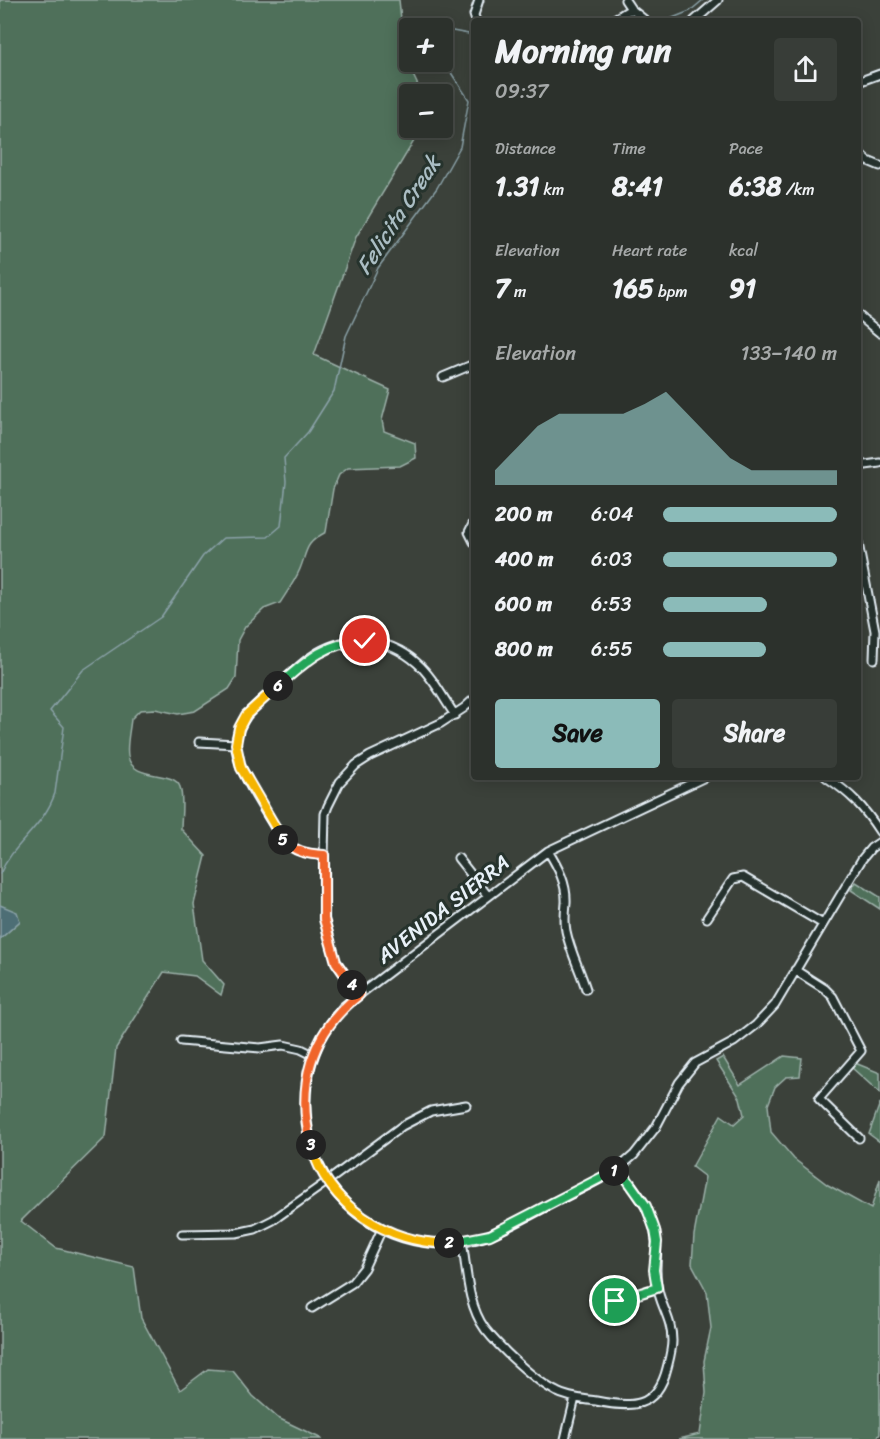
<!DOCTYPE html>
<html lang="en">
<head>
<meta charset="utf-8">
<style>
  :root { --surface:#2c312c; --page:#383d38; --text:#f1f3f6; --muted:#a6a9a9; --line:#484c48; --accent:#8bbbb9 }
  body { margin:0; font-family:Sriracha,sans-serif; background:var(--page); color:var(--text); height:100vh; display:flex; flex-direction:column; font-size:22px; white-space:nowrap }
  * { box-sizing:border-box; margin:0 }
  p { font-size:20px; color:var(--muted) }
  .icon { flex:none; width:33px; height:33px; fill:none; stroke:currentColor; stroke-width:2; stroke-linecap:round; stroke-linejoin:round }
  .map { position:relative; flex:1; overflow:hidden }
  .panel { position:absolute; left:471px; top:18px; width:390px; height:762px; display:flex; flex-direction:column; background:var(--surface); border-radius:6px; box-shadow:0 3px 15px #0003,0 0 0 2px var(--line) }
  .panel>* { flex:none }
  .fabs { position:absolute; left:399px; top:18px; display:grid; gap:12px }
  .fabs a { display:grid; place-items:center; width:54px; height:54px; border-radius:6px; background:var(--surface); box-shadow:0 3px 15px #0003,0 0 0 2px var(--line); font-size:30px }
  .pin { position:absolute; display:grid; place-items:center; width:51px; height:51px; color:#fff; margin:-26px; border:3px solid #fff; border-radius:50%; box-shadow:0 2px 6px #0007 }
  .km { position:absolute; width:30px; height:30px; margin:-15px; border-radius:50%; background:#222; color:#fff; font-size:16px; line-height:30px; text-align:center }
  .round { display:grid; place-items:center; flex:none; width:63px; height:63px; border-radius:6px; background:var(--page) }
  .overview { display:flex; align-items:center; justify-content:space-between; height:102px; padding:0 24px }
  h1 { font-size:33px; font-weight:700; line-height:45px }
  .metrics { display:grid; grid-template-columns:repeat(3,1fr); gap:9px; height:102px; padding:6px 24px }
  .metrics div { display:grid; align-content:center }
  .metrics b { font-size:26px; font-weight:700 }
  .metrics small { font-size:16px; font-weight:400 }
  .metrics p { font-size:16px }
  .chart { height:168px; padding:12px 24px }
  .chart p { display:flex; justify-content:space-between }
  .chart svg { width:100%; height:108px; margin-top:6px; fill:var(--accent); opacity:.7 }
  .action { display:flex; gap:12px; margin-top:auto; padding:12px 24px }
  .action a { flex:1; height:69px; border-radius:6px; background:var(--accent); color:#111; font-size:24px; font-weight:700; line-height:69px; text-align:center }
  .action a+a { background:var(--page); color:var(--text) }
  ul { padding:0 24px; list-style:none; font-size:20px }
  li { display:grid; grid-template-columns:96px 72px 1fr; align-items:center; height:45px }
  li i { height:15px; border-radius:8px; background:var(--accent) }
  .map>svg:first-child { display:block }
  .green { fill:#4f705a; stroke:#9cb0a9; stroke-width:1.5 }
  .water { fill:#4d6e74; stroke:#8ba2a9; stroke-width:1.5 }
  .lines { fill:none; stroke-linecap:round; stroke-linejoin:round }
  .stream { stroke:#8ba2a9; stroke-width:1.5 }
  .street-casing { stroke:#e8f1f8; stroke-width:11 }
  .street { stroke:#26332d; stroke-width:7 }
  .split-1-casing { stroke:#fff; stroke-width:12 }
  .split-2-casing { stroke:#fff; stroke-width:12 }
  .split-3-casing { stroke:#fff; stroke-width:12 }
  .split-4-casing { stroke:#fff; stroke-width:12 }
  .split-5-casing { stroke:#fff; stroke-width:12 }
  .split-6-casing { stroke:#fff; stroke-width:12 }
  .split-7-casing { stroke:#fff; stroke-width:12 }
  .split-1 { stroke:#22a559; stroke-width:8 }
  .split-2 { stroke:#22a559; stroke-width:8 }
  .split-3 { stroke:#f5b400; stroke-width:8 }
  .split-4 { stroke:#f0652b; stroke-width:8 }
  .split-5 { stroke:#f0652b; stroke-width:8 }
  .split-6 { stroke:#f5b400; stroke-width:8 }
  .split-7 { stroke:#22a559; stroke-width:8 }
  .labels { text-anchor:middle; dominant-baseline:central; stroke-width:6; stroke-linejoin:round; paint-order:stroke }
  .street-label { font-size:21px; fill:#e8f1f8; stroke:#26332d }
  .water-label { font-size:22px; font-style:italic; fill:#aabdc3; stroke:#26332d }
</style>
</head>
<body>
<div class="map">
<svg width="880" height="1439" viewBox="0 0 880 1439">
  <rect width="100%" height="100%" fill="#3b413a"/>
  <filter id="ink" filterUnits="userSpaceOnUse"><feTurbulence type="fractalNoise" baseFrequency=".0167" numOctaves="2"/><feDisplacementMap in="SourceGraphic" scale="12" xChannelSelector="R" yChannelSelector="G"/><feConvolveMatrix kernelMatrix="1 2 1 2 8 2 1 2 1" color-interpolation-filters="sRGB"/></filter>
  <g filter="url(#ink)">
    <path class="green" d="M 0,0 L 399,0 L 405,58 L 422,94 L 410,94 L 410,128 L 421,128 L 420,131 L 356,237 L 314,355 L 390,390 L 382,420 L 384,431 L 415,443 L 416,458 L 400,466 L 348,468 L 339,475 L 333,489 L 326,532 C 304,544 308,549 300,569 C 295,581 287,592 280,603 L 264,609 L 245,627 L 238,640 L 236,678 L 229,689 L 195,711 L 178,714 L 155,709 L 140,710 L 131,719 C 130,730 126,745 128,756 C 132,782 174,769 180,787 C 184,799 181,817 181,829 L 206,856 L 194,904 L 202,960 L 224,985 L 221,995 L 195,976 L 164,972 L 116,1048 L 106,1137 L 21,1221 L 56,1248 L 134,1267 L 141,1318 L 180,1390 L 208,1369 L 233,1371 L 253,1396 L 278,1418 L 322,1439 L 0,1439 L 0,939 L 20,921 L 0,905 Z
      M 856,882 L 880,897 L 880,909 L 851,890 Z
      M 784,1056 L 802,1058 L 800,1076 L 786,1077 L 775,1087 L 768,1105 L 771,1132 L 794,1159 L 828,1185 L 871,1209 L 880,1179 L 880,1434 L 876,1439 L 679,1439 L 700,1434 L 706,1393 L 704,1361 L 711,1328 L 707,1292 L 692,1264 L 694,1235 L 705,1177 L 692,1167 L 721,1115 L 734,1124 L 744,1115 L 740,1098 L 716,1061 L 723,1057 L 740,1085 Z
      M 855,1063 L 880,1073 L 880,1093 L 851,1067 Z
      M 880,1103 L 880,1142 L 869,1134 Z"/>
    <path class="water" d="M 0,905 L 17,912 L 20,921 L 0,939 Z"/>
    <g class="lines">
      <path class="stream" d="M 665,21 L 690,11 L 703,0
        M 426,28 L 425,26 L 439,28
        M 442,29 L 474,35
        M 0,874 C 13,843 44,827 55,793 L 64,727 L 50,711 L 83,670 L 161,617 L 203,556 L 223,538 L 268,537 L 281,526 L 286,482 L 284,458 L 308,432 L 334,391 L 346,336 L 378,268 L 437,188 L 460,147 L 469,100 L 442,59"/>
      <defs>
        <path id="street" d="M 625,0 L 631,9 L 646,21
          M 476,21 L 474,15 L 479,0
          M 611,21 L 631,9
          M 694,21 L 718,0
          M 858,82 L 880,74
          M 858,152 L 868,161 L 880,166
          M 858,315 L 880,333
          M 443,377 L 474,364
          M 858,466 L 880,463
          M 474,522 L 469,532 L 474,542
          M 858,543 L 875,631 L 874,659
          M 199,742 L 236,744
          M 705,777 L 548,851 L 343,1007 C 262,1099 320,1243 445,1244 C 485,1244 521,1219 555,1202 C 576,1191 598,1181 619,1168 L 634,1155 L 656,1127 L 679,1083 L 695,1063 L 734,1042 L 756,1025 L 775,1005 L 862,859 L 871,848 L 880,842
          M 826,777 C 851,794 863,806 880,832
          M 548,851 C 558,867 567,884 566,903 C 565,913 564,922 566,931 C 570,951 580,970 586,989
          M 324,855 C 306,854 295,852 282,839 C 269,816 236,771 236,745 C 237,718 258,703 277,687 C 288,677 299,665 311,657 C 344,634 387,636 417,663 C 433,677 443,698 455,715
          M 458,858 L 488,896
          M 707,918 L 733,879 L 743,877 L 823,924
          M 795,970 L 825,989 L 833,997 L 861,1051 L 819,1099 L 859,1138
          M 359,995 L 336,962 L 324,919 L 324,855 L 325,814 L 328,806 L 340,782 L 356,765 L 370,756 L 441,723 L 464,708 L 474,699
          M 181,1041 L 260,1048 L 283,1045 L 301,1049 L 313,1055
          M 182,1234 L 236,1233 L 255,1229 L 273,1220 L 328,1181 L 402,1126 L 431,1111 L 466,1105
          M 462,1241 C 467,1270 467,1304 485,1329 C 500,1348 535,1381 557,1392 C 568,1398 583,1399 596,1401 C 631,1408 657,1409 667,1368 C 669,1360 672,1350 672,1341 C 672,1318 660,1306 657,1285 C 654,1269 658,1255 656,1239 C 653,1211 635,1190 619,1168
          M 615,1301 L 657,1288
          M 312,1308 L 352,1283 L 364,1268 L 382,1229
          M 565,1439 L 575,1398"/>
      </defs>
      <use href="#street" class="street-casing"/>
      <use href="#street" class="street"/>
    </g>
  </g>
  <g class="lines" filter="url(#ink)">
    <defs>
      <path id="split-1" d="M 614,1171 L 619,1168 L 646,1206 L 655,1230 L 657,1242 L 654,1270 L 657,1288 L 615,1301"/>
      <path id="split-2" d="M 449,1243 L 490,1235 L 614,1171"/>
      <path id="split-3" d="M 311,1145 C 327,1205 389,1245 449,1243"/>
      <path id="split-4" d="M 311,1145 C 296,1087 310,1033 359,995 L 352,985"/>
      <path id="split-5" d="M 283,840 C 295,852 307,854 324,855 L 324,919 L 336,962 L 352,985"/>
      <path id="split-6" d="M 278,686 L 246,715 L 239,728 L 236,744 L 241,768 L 283,840"/>
      <path id="split-7" d="M 278,686 C 304,663 328,640 365,641"/>
    </defs>
    <use href="#split-1" class="split-1-casing"/>
    <use href="#split-2" class="split-2-casing"/>
    <use href="#split-3" class="split-3-casing"/>
    <use href="#split-4" class="split-4-casing"/>
    <use href="#split-5" class="split-5-casing"/>
    <use href="#split-6" class="split-6-casing"/>
    <use href="#split-7" class="split-7-casing"/>
    <use href="#split-1" class="split-1"/>
    <use href="#split-2" class="split-2"/>
    <use href="#split-3" class="split-3"/>
    <use href="#split-4" class="split-4"/>
    <use href="#split-5" class="split-5"/>
    <use href="#split-6" class="split-6"/>
    <use href="#split-7" class="split-7"/>
  </g>
  <g class="labels">
    <g class="street-label">
      <text transform="translate(443 909) rotate(-38)">AVENIDA SIERRA</text>
    </g>
    <g class="water-label">
      <text transform="translate(398 215) rotate(-57)">Felicita Creak</text>
    </g>
  </g>
</svg>
<div class="fabs">
<a>+</a>
<a>−</a>
</div>
<div class="pin" style="left:615px;top:1301px;background:#1e9e55"><svg class="icon" aria-label="arrive" viewBox="0 0 24 24"><path d="M6 21V4h12l-3 4 3 4H6"/></svg></div>
<div class="pin" style="left:365px;top:641px;background:#d93025"><svg class="icon" aria-label="check" viewBox="0 0 24 24"><path d="M5 12l5 5 9-10"/></svg></div>
<b class="km" style="left:614px;top:1171px">1</b>
<b class="km" style="left:449px;top:1243px">2</b>
<b class="km" style="left:311px;top:1145px">3</b>
<b class="km" style="left:352px;top:985px">4</b>
<b class="km" style="left:283px;top:840px">5</b>
<b class="km" style="left:278px;top:686px">6</b>
<section class="panel">
<div class="overview"><div><h1>Morning run</h1><p>09:37</p></div><a class="round"><svg class="icon" aria-label="share" viewBox="0 0 24 24"><path d="M12 15V3M7 8l5-5 5 5M5 13v7h14v-7"/></svg></a></div>
<div class="metrics">
<div><p>Distance</p><b>1.31<small> km</small></b></div>
<div><p>Time</p><b>8:41</b></div>
<div><p>Pace</p><b>6:38<small> /km</small></b></div>
</div>
<div class="metrics">
<div><p>Elevation</p><b>7<small> m</small></b></div>
<div><p>Heart rate</p><b>165<small> bpm</small></b></div>
<div><p>kcal</p><b>91</b></div>
</div>
<div class="chart"><p><span>Elevation</span>133–140 m</p>
<svg viewBox="0 0 160 44" preserveAspectRatio="none"><path d="M0 44V38L10 29L20 20L30 15L40 15L50 15L60 15L70 11L80 6L90 15L100 24L110 33L120 38L130 38L140 38L150 38L160 38V44z"/></svg>
</div>
<ul>
<li><b>200 m</b>6:04<i style="width:100%"></i></li>
<li><b>400 m</b>6:03<i style="width:100%"></i></li>
<li><b>600 m</b>6:53<i style="width:60%"></i></li>
<li><b>800 m</b>6:55<i style="width:59%"></i></li>
</ul>
<div class="action"><a>Save</a><a>Share</a></div>
</section>
</div>
</body>
</html>
